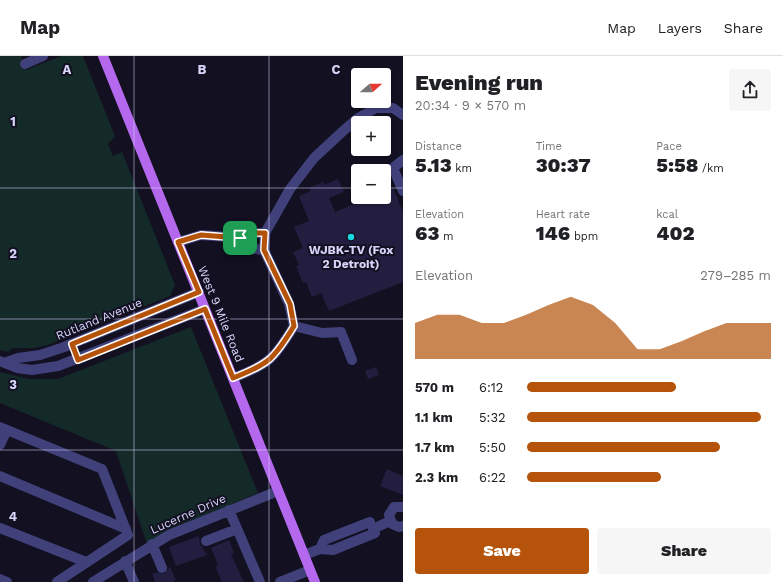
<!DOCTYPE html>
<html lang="en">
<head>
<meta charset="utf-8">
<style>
  :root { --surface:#fff; --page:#f6f6f6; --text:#202124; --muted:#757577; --line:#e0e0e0; --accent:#b45309 }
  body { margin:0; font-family:"Work Sans",sans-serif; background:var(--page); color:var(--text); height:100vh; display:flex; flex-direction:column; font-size:15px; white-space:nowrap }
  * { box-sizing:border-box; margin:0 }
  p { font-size:13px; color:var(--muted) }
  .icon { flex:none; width:22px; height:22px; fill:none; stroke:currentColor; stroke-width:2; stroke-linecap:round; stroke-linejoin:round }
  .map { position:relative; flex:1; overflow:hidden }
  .panel { display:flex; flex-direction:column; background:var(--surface); width:380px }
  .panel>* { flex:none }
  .needle { width:26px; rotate:70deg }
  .tools { position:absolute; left:351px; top:12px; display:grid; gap:8px }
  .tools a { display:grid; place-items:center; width:40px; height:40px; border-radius:4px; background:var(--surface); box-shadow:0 1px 3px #0004; font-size:20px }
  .pin { position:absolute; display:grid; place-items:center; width:34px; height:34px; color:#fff; margin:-17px; border-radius:8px; box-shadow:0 2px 6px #0006 }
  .round { display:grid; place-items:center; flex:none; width:42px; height:42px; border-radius:4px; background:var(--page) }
  .overview { display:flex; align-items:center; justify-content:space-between; height:68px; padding:0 12px }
  h1 { font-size:22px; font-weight:800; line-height:30px }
  .stats { display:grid; grid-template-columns:repeat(3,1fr); gap:6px; height:68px; padding:4px 12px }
  .stats div { display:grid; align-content:center }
  .stats b { font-size:20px; font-weight:800 }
  .stats small { font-size:11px; font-weight:400 }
  .stats p { font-size:11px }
  .chart { height:112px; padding:8px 12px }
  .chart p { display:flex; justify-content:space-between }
  .chart svg { width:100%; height:72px; margin-top:4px; fill:var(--accent); opacity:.7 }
  .cta { display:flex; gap:8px; margin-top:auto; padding:8px 12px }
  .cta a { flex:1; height:46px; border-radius:4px; background:var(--accent); color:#fff; font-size:16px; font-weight:800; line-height:46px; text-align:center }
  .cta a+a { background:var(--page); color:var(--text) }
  ul { padding:0 12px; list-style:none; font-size:13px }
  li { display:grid; grid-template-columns:64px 48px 1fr; align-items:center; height:30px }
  li i { height:10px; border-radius:5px; background:var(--accent) }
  header { display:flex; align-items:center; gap:24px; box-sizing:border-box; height:56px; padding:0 20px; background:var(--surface); border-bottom:1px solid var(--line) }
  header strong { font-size:19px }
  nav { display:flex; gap:22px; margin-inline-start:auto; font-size:14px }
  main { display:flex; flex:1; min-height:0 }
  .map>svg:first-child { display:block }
  .green { fill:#142a28 }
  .building { fill:#231e3f }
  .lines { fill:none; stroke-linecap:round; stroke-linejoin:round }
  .minor { stroke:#40417a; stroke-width:10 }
  .major { stroke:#b468ed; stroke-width:10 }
  .route-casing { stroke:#fff; stroke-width:8 }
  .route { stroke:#b45309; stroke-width:5 }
  .grid { fill:none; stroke:#d7d5fa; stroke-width:1; stroke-opacity:0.55 }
  .poi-dot { fill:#1ad7e0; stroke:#121021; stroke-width:1.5 }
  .labels { text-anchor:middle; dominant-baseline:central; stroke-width:4; stroke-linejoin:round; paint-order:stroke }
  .poi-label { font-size:12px; font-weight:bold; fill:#d7d5fa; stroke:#121021 }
  .street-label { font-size:12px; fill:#d7d5fa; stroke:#121021 }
  .grid-label { font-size:13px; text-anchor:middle; font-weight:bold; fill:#d7d5fa; stroke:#121021; stroke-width:4; stroke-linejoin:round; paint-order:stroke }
</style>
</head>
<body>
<header>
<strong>Map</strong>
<nav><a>Map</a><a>Layers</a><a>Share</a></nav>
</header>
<main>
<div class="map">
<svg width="403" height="526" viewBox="0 0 403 526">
  <rect width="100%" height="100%" fill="#121021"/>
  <path class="green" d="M 0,0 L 23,0 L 21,1 L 26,14 L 61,0 L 83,0 L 115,80 L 108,88 L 113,100 L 122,96 L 175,229 L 170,240 L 48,289 L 34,292 L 13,292 L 8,296 L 0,294 Z
    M 191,271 L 258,437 L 174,472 L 147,488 L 116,395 L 0,347 L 0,316 L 29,323 L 58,323 Z"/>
  <path class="building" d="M 338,123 L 344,136 L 329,142 L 335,156 L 371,141 L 384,141 L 384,136 L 393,132 L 403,156 L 403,226 L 329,255 L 321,237 L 312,241 L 306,226 L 303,227 L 296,210 L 299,209 L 293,196 L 303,192 L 294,171 L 309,165 L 299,140 L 311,135 L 309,132 L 323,126 L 324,129 Z
    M 376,311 L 379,319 L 368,323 L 365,315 Z
    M 387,413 L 403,420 L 403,439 L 380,430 Z
    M 199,480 L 200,488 L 207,499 L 176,510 L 169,491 Z
    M 229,484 L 234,497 L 231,498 L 244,526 L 222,526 L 215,510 L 218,509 L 211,492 Z
    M 170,511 L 176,524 L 174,524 L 174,526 L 155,526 L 152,518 L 157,516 L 164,518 Z"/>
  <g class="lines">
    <path class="minor" d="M 25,8 L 43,0
      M 403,104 L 393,112 L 403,135
      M 241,182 L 255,193 L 264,194
      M 178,186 L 201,179 L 241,182 L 256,177 L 265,177
      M 294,270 L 322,277 L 341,276 L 352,304
      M 0,305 L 17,312 L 32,314 L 58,310 L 205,253
      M 7,306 L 18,302 L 40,299 L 64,291 L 199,236
      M 233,322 C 269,308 274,303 294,270 L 289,248 L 264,194 L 265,177 L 290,133 L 314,102 L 342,76 L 358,62 L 376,52 L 393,52 L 403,59
      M 0,371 L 102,413 L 128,479 L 57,526
      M 0,389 L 7,374
      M 0,420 L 126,473
      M 403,451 L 394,451 L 389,459 L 392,468 L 399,471 L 403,470
      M 229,454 L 260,526
      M 0,472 L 86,506
      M 373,473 L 390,465
      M 206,485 L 237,473
      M 152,488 L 162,512
      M 320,493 L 324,484 L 370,466
      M 304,499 L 320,493 L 333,494 L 375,477
      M 125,505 L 134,526
      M 0,523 L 7,526
      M 93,526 L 169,479 L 278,435
      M 280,526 L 310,514"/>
    <path class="major" d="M 103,0 L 315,526"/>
  </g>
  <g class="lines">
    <defs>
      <path id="route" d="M 256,177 L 265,177 L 264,194 L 290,248 L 294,270 C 274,303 269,308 233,322 L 205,253 L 78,304 L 72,288 L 199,236 L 178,186 L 201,179 L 240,182 Z"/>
    </defs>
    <use href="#route" class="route-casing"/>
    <use href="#route" class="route"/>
  </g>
  <path class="grid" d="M 134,0 L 134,526M 269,0 L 269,526M 0,132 L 358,132M 384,132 L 403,132M 0,263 L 403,263M 0,394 L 403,394"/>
  <circle class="poi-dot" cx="351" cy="181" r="4"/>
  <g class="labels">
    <g class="poi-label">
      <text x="351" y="194">WJBK-TV (Fox<tspan x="351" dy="14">2 Detroit)</tspan></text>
    </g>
    <g class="street-label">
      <text transform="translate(221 258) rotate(68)">West 9 Mile Road</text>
      <text transform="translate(99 263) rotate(-22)">Rutland Avenue</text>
      <text transform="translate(188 458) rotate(-24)">Lucerne Drive</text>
    </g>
  </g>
  <g class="grid-label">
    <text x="67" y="18">A</text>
    <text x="202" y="18">B</text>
    <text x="336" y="18">C</text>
    <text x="13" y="70">1</text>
    <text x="13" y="202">2</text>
    <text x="13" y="333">3</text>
    <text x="13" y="465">4</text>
  </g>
</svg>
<div class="tools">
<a><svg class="needle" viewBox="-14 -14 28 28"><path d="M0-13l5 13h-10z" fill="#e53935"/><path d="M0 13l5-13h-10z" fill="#757577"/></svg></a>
<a>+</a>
<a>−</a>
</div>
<div class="pin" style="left:240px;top:182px;background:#1e9e55"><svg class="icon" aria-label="arrive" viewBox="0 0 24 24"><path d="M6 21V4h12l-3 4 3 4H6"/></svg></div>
</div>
<section class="panel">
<div class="overview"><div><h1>Evening run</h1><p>20:34 · 9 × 570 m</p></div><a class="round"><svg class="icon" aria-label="share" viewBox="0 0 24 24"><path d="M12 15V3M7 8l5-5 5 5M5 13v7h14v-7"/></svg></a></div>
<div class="stats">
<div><p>Distance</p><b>5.13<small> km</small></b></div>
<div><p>Time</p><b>30:37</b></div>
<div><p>Pace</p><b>5:58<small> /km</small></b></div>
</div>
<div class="stats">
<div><p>Elevation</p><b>63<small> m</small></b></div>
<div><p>Heart rate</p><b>146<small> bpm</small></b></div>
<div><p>kcal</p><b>402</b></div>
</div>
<div class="chart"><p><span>Elevation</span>279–285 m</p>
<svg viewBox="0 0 160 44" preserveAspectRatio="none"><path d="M0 44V22L10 17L20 17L30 22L40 22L50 17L60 11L70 6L80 11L90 22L100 38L110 38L120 33L130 27L140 22L150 22L160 22V44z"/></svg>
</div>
<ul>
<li><b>570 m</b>6:12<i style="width:61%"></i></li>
<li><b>1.1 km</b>5:32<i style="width:96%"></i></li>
<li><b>1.7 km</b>5:50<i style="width:79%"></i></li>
<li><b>2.3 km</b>6:22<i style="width:55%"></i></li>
</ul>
<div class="cta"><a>Save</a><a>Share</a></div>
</section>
</main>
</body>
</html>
